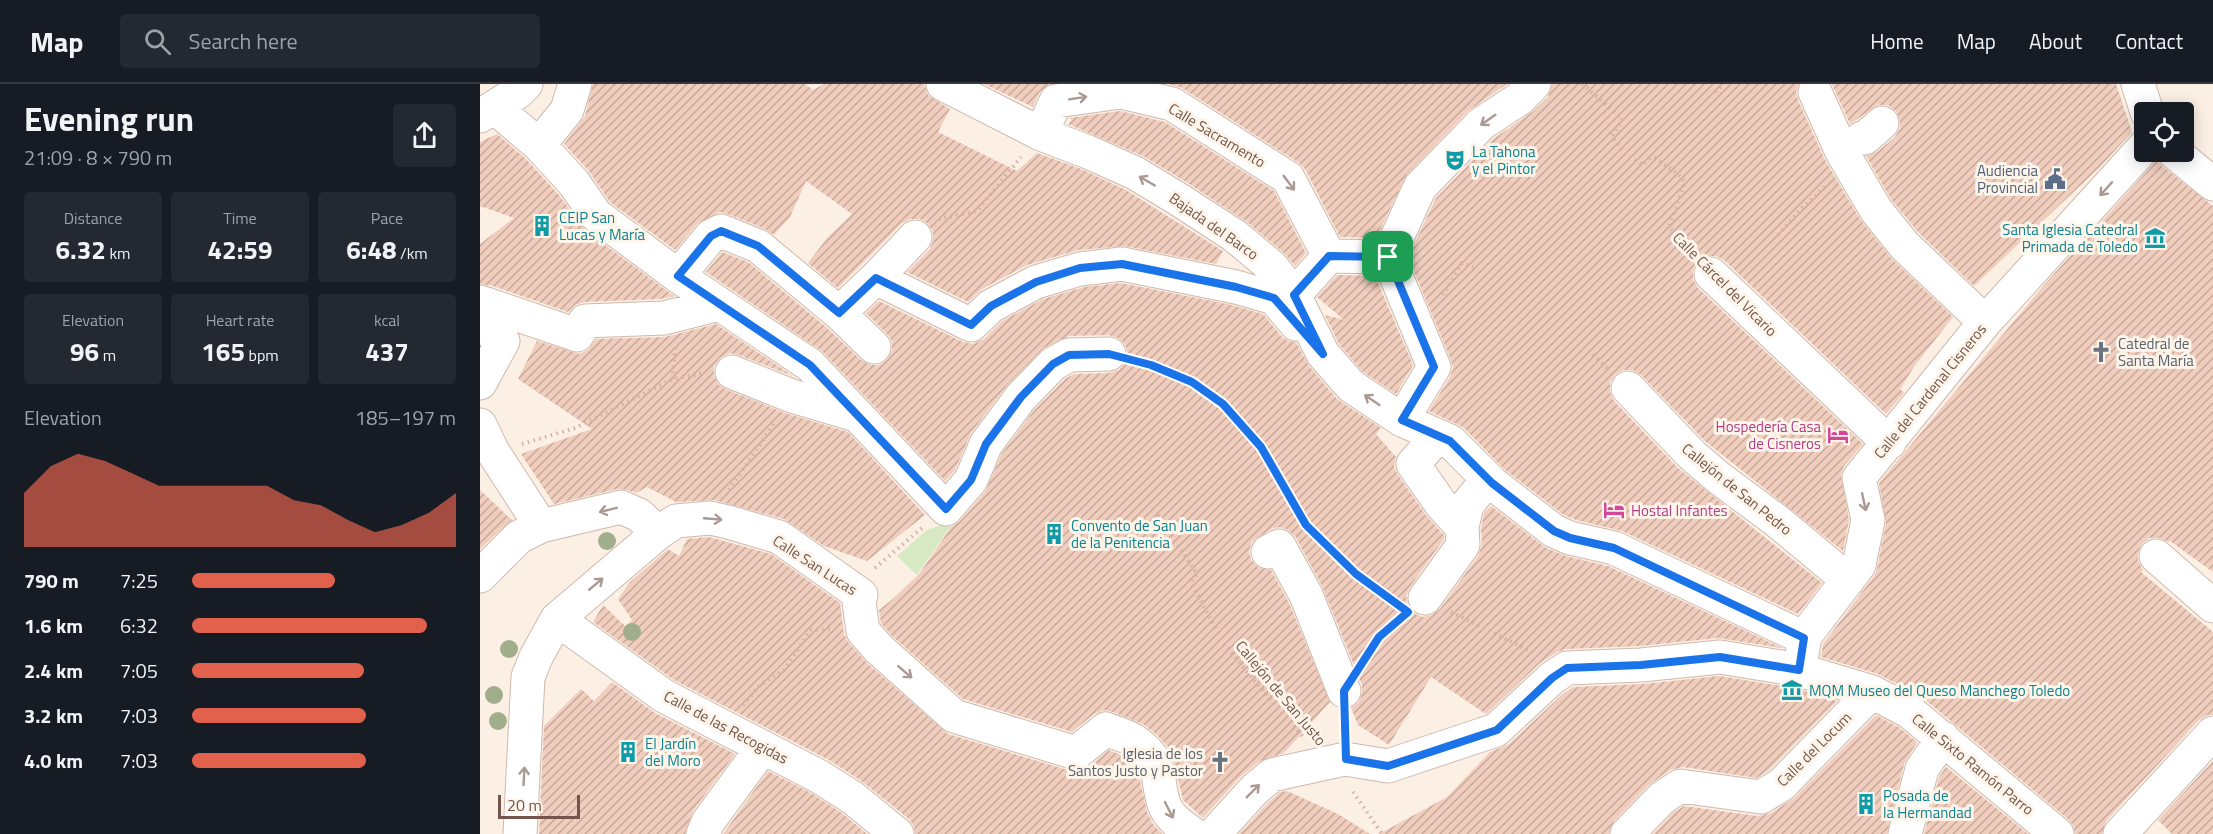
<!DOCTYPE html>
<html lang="en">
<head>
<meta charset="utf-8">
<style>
  :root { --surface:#171b24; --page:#242831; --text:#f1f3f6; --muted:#9ea1a6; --line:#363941; --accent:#e2614d }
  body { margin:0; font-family:"Titillium Web",sans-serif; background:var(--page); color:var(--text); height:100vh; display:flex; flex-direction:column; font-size:22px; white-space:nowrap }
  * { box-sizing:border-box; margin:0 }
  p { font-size:20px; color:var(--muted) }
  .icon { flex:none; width:33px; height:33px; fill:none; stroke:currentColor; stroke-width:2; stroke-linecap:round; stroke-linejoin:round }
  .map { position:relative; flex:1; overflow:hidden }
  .details { display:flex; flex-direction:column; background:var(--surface); width:480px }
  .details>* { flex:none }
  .buttons { position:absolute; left:1654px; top:18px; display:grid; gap:12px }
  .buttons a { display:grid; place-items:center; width:60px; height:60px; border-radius:6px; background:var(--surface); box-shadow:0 3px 15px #0003; font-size:30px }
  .scale { position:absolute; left:18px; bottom:15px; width:82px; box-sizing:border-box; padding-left:6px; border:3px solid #73554b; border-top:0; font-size:16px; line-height:21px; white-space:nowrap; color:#73554b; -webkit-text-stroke:4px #fef5ea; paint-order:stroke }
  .pin { position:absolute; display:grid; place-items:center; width:51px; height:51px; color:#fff; margin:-26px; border-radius:12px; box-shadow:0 3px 9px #0006 }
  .round { display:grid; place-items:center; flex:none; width:63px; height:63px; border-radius:6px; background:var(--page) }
  .headline { display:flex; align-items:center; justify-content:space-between; height:102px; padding:0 24px }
  h1 { font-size:33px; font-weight:700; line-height:45px }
  .metrics { display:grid; grid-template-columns:repeat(3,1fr); gap:9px; height:102px; padding:6px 24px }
  .metrics div { display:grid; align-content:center; border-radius:6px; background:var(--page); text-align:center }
  .metrics b { font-size:26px; font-weight:700 }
  .metrics small { font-size:16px; font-weight:400 }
  .metrics p { font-size:16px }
  .chart { height:168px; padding:12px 24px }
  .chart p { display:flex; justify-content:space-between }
  .chart svg { width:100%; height:108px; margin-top:6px; fill:var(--accent); opacity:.7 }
  ul { padding:0 24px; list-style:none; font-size:20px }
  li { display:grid; grid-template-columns:96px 72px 1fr; align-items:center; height:45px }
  li i { height:15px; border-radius:8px; background:var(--accent) }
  header { display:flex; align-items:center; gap:36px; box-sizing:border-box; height:84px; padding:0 30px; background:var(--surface); border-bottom:2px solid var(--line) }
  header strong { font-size:28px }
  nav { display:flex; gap:33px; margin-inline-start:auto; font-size:21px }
  .search { width:420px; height:54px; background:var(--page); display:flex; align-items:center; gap:15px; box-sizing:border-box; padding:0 21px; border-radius:6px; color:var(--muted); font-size:22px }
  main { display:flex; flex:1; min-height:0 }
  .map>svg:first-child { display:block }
  .garden { fill:#d6e9c3 }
  .building { fill:url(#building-hatch) }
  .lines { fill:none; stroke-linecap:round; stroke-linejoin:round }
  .minor-casing { stroke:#cfb9ae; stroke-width:35 }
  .path { stroke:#d5b0a0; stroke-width:4; stroke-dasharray:1.5 4.5; stroke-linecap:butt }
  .minor { stroke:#fff; stroke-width:33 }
  .tree { fill:#a1ae8b }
  .oneway { stroke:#ab9993 }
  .route-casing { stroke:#fff; stroke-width:12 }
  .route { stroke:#1a73e8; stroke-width:8 }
  .labels { text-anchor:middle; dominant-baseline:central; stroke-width:6; stroke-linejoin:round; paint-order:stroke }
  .street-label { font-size:15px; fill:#73554b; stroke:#fef5ea }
  .culture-label { font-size:15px; fill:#0d838f; stroke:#fef5ea; text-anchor:start }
  .service-label { font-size:15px; fill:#4e5e75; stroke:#fef5ea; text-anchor:end }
  .worship-label { font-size:15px; fill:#5b616d; stroke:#fef5ea; text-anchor:start }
  .hotel-label { font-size:15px; fill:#b23c85; stroke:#fef5ea; text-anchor:end }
</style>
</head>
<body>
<header>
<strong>Map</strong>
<div class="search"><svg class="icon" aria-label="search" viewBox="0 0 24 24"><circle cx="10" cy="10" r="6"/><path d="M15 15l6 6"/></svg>Search here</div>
<nav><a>Home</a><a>Map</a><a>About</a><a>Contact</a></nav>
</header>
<main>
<section class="details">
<div class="headline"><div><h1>Evening run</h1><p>21:09 · 8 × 790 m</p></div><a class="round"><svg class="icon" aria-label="share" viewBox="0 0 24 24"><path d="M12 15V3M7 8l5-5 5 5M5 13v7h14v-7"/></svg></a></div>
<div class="metrics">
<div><p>Distance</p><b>6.32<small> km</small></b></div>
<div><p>Time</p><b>42:59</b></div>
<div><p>Pace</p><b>6:48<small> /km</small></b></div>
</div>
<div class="metrics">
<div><p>Elevation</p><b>96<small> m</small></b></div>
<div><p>Heart rate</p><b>165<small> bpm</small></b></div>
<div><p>kcal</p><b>437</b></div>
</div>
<div class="chart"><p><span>Elevation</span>185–197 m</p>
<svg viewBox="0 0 160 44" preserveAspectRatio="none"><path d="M0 44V22L10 11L20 6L30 9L40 14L50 19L60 19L70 19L80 19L90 19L100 25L110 27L120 33L130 38L140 35L150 30L160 22V44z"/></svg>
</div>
<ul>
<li><b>790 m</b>7:25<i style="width:54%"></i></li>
<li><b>1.6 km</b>6:32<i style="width:89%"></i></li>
<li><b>2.4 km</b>7:05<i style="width:65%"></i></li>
<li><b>3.2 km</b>7:03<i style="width:66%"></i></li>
<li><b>4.0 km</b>7:03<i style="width:66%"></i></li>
</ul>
</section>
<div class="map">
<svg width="1733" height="750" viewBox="0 0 1733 750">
  <defs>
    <pattern id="building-hatch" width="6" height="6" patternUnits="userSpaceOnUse" patternTransform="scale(1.5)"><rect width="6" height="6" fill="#f0cdbd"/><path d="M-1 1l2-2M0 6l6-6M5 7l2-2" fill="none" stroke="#c7a99c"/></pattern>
  </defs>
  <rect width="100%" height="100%" fill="#fcf0e4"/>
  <path class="garden" d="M 475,436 L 437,491 L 417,472 L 447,446 Z"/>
  <path class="building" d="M 113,0 L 325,0 L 333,6 L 344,0 L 444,0 L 448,11 L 470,25 L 458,48 L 537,87 L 557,69 L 601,85 L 646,106 L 743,167 L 736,180 L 645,162 L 598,166 L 547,181 L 502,205 L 488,218 L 427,188 L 449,166 L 453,157 L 453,147 L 447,139 L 440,135 L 430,135 L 421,140 L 358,204 L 328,179 L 347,154 L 372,130 L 326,97 L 310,133 L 294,151 L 285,145 L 248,130 L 240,128 L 217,140 L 195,166 L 130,118 L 108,86 L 84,60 L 105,32 Z
    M 504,0 L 569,0 L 559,9 L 553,23 Z
    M 689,0 L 1027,0 L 988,27 L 927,90 L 896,154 L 860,153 L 825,85 L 819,79 L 702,4 Z
    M 1072,0 L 1319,0 L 1316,7 L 1318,16 L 1345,76 L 1380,135 L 1411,174 L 1473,233 L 1436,280 L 1420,305 L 1424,309 L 1406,330 L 1244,176 L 1236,172 L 1226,172 L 1218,177 L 1213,185 L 1213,195 L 1218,204 L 1383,360 L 1364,382 L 1361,390 L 1369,436 L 1363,467 L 1225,357 L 1161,291 L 1153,286 L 1143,286 L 1135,291 L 1130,298 L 1130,308 L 1134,317 L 1198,384 L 1342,499 L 1318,530 L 1142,447 L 1096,436 L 1084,431 L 1024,385 L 983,343 L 949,327 L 970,293 L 973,284 L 971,276 L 928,173 L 956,114 L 1013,55 L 1052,28 L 1068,13 Z
    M 1352,0 L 1636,0 L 1652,48 L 1620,83 L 1494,202 L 1438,148 L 1411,115 L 1386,72 L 1397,68 L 1415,53 L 1420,44 L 1420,36 L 1416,27 L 1408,21 L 1398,21 L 1370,40 Z
    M 640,27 L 685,38 L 794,107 L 826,169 L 815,182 L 804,169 L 767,138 L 708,99 L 663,72 L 588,40 L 592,36 L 589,34 Z
    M 17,50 L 46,75 L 79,111 L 105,146 L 194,212 L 181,215 L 104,218 L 95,221 L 88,228 L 13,202 L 0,200 L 0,160 L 34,134 L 0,122 L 0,58 Z
    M 1677,76 L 1682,82 L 1733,122 L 1733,488 L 1690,457 L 1689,458 L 1679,454 L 1669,454 L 1662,460 L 1658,468 L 1658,477 L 1663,486 L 1661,488 L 1733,548 L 1733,631 L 1727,631 L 1719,636 L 1626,737 L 1622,750 L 1595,750 L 1594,743 L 1589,736 L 1442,613 L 1398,590 L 1341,573 L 1343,560 L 1394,492 L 1397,485 L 1406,439 L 1399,399 L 1564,201 Z
    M 242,168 L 268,178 L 346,243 L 381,276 L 390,281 L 399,281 L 407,276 L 412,267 L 412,257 L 407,250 L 386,229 L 399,217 L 483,258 L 493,260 L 504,255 L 522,237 L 563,215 L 604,203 L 641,199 L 752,221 L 783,230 L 802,253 L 809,257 L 816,258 L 829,282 L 857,315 L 901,344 L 896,350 L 916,373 L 914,383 L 918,391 L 946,431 L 964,451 L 964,455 L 930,503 L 926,512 L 928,522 L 935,530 L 943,533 L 952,531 L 960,525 L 998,472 L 1002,461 L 1001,445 L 1004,429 L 1011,422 L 1066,464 L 1086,472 L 1128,482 L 1302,564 L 1238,554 L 1160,562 L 1086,565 L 1077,568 L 1059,580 L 1006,630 L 951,593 L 909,661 L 878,641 L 871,624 L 879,618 L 882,610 L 882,601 L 842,502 L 815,452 L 808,446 L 800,443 L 791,445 L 772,458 L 769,467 L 771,476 L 779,484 L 791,486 L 809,519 L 850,618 L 804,669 L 780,677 L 761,692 L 723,734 L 703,716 L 695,681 L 688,663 L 677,651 L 663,640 L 633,628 L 624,626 L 614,630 L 592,648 L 483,615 L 412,552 L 401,539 L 399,526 L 414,514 L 440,489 L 471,443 L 480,437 L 505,408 L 522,369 L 555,325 L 585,295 L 594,290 L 629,289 L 639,286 L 645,279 L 648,270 L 645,260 L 638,254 L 629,251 L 589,252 L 564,264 L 528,300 L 491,349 L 475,386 L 465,397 L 343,268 L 226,188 Z
    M 857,191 L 895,192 L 933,281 L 916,310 L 883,288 L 859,260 L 845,231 L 864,236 L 837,213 Z
    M 236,240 L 313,292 L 259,271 L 250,269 L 240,274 L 234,282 L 234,291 L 238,300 L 245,305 L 305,329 L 368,348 L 445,431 L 387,477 L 344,462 L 304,435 L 234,416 L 196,418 L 167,403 L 156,409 L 148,406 L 137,405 L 74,420 L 41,370 L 112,345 L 38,295 L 57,257 L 99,270 L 108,266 L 116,255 L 185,253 Z
    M 0,406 L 32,436 L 0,465 Z
    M 229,453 L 291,470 L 360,519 L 364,550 L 369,559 L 387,579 L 468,650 L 591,687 L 599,687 L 607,684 L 629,666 L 643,672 L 658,687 L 667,728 L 673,740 L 682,750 L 435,750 L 434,743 L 429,735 L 383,698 L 349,676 L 194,596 L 113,538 L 123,521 L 145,542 L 152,536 L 138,515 L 150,498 L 188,465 L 199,472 L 207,455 Z
    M 1239,592 L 1315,604 L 1357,617 L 1289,686 L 1277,694 L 1203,683 L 1190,686 L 1169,701 L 1134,737 L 1129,750 L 899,750 L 967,713 L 1010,668 L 1029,660 L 1084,609 L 1093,603 L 1163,600 Z
    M 132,598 L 175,629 L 255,670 L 213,727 L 205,750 L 59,750 L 64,642 L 101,605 L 114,617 Z
    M 1396,631 L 1420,644 L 1437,658 L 1424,680 L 1407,750 L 1173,750 L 1194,728 L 1204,722 L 1278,732 L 1291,729 L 1314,714 Z
    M 1733,677 L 1733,750 L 1692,750 L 1678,736 Z
    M 1466,683 L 1548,750 L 1444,750 L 1459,693 Z
    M 288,687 L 331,709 L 362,729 L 387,750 L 243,750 Z
    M 807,707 L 858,730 L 890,750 L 759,750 L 788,719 L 800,708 Z"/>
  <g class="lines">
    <defs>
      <path id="minor" d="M 463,0 L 561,50 L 608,68 L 655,89 L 698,115 L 755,152 L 792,183 L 814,211 L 843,270 L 871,302 L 922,336 L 970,357 L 1012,399 L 1074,447 L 1090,454 L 1134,464 L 1324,554
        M 1658,0 L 1667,28
        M 1335,8 L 1362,68 L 1396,126 L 1424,161 L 1505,238
        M 14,23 L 59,61 L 94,99 L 116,131 L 198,192 L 330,281 L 466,425 L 491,396 L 506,360 L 541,313 L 573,280 L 589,271 L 629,270
        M 0,32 L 38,8 L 46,0
        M 561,50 L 576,17 L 641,8 L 692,20 L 808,94 L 849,172
        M 1382,54 L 1385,54 L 1402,39
        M 59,61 L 87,26 L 95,0
        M 1694,68 L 1733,100
        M 908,173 L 940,103 L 1001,40 L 1039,15 L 1054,0
        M 908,173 L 954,283 L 922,336
        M 1231,190 L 1409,359
        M 198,192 L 231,152 L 241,147 L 278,162 L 359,229 L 394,263
        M 396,194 L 491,241 L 511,222 L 556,198 L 600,185 L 642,180 L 756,203 L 794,214 L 816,240
        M 814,211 L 849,172 L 908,173
        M 0,218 L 97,251 L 105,237 L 184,234 L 239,220
        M 359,229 L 396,194 L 435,153
        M 252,288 L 312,312 L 376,331
        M 0,299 L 23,257 L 12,249 L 7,220
        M 1148,304 L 1212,371 L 1239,394 L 1297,437 L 1368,496
        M 0,341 L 13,368 L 61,442
        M 958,352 L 933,380 L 961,420 L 982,443
        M 788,468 L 799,462 L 826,511 L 864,607
        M 1676,472 L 1733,522
        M 0,492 L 39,453 L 61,442 L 141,423 L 159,431 L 178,449
        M 945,514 L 983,461 L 982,443 L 987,421 L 1008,395
        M 77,535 L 184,612 L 340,693 L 373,714 L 417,750
        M 1321,576 L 1325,552 L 1379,481 L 1388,436 L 1379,394 L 1505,238 L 1665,62
        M 40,750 L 48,593 L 56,573 L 77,535 L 178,449 L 196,437 L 230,434 L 248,438 L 299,453 L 381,511 L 379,518 L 383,547 L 399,565 L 474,632 L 596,669 L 626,645 C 635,649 648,652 656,658 C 685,679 675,693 684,720 C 689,734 702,742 713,750
        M 223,750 L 228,738 L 283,663
        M 734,750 L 775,705 L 792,691 L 865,675 L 908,682 L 1016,646 L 1072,594 L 1087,584 L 1161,581 L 1240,573 L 1319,586 L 1392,608 L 1430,628 L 1577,750
        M 1147,750 L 1182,714 L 1200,702 L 1281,713 L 1301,701 L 1392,608
        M 1425,750 L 1442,685 L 1463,654
        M 1640,750 L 1733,649"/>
    </defs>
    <use href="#minor" class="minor-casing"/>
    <path class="path" d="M 1102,0 L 1143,35 L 1132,52 L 1144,70 L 1163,81 L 1170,74 L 1175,74 L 1198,90 L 1205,98 L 1189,143 L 1212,169
      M 1235,8 L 1243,0
      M 1124,28 L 1139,41
      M 459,136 L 463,134 L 497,127 L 541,73
      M 1298,151 L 1322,124 L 1348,100
      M 963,211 L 982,179 L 993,183
      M 1100,258 L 1128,285
      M 658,277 L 712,298 L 743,320 L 781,363 L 826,441 L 876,490 L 915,518
      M 193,295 L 195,262
      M 42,360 L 95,344 L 193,295 L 224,289
      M 249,406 L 295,338
      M 678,431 L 717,490 L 711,498 C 722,518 732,540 745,559 C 768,593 799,622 824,654
      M 395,484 L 442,444
      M 971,528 L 1056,570
      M 885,575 L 899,553 L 923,532
      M 263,621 L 280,601 L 304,586 L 331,546 L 353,545
      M 873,708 L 902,750"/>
    <use href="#minor" class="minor"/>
  </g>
  <g class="tree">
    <circle cx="127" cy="457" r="9"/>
    <circle cx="152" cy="548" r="9"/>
    <circle cx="29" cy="565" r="9"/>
    <circle cx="14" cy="611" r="9"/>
    <circle cx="18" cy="637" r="9"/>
  </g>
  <defs><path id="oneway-shaft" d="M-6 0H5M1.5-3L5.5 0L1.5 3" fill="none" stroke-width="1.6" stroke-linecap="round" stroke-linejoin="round" transform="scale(1.5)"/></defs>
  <g class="oneway">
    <use href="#oneway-shaft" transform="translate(598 14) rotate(-9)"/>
    <use href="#oneway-shaft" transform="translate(1008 36) rotate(145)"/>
    <use href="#oneway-shaft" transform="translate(667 97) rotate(-150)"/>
    <use href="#oneway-shaft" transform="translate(809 99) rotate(53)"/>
    <use href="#oneway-shaft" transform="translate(1626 105) rotate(132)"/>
    <use href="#oneway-shaft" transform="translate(892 316) rotate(-146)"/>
    <use href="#oneway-shaft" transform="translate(1384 418) rotate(78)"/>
    <use href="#oneway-shaft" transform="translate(128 426) rotate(166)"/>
    <use href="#oneway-shaft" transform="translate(233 435) rotate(5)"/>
    <use href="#oneway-shaft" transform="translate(116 500) rotate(-40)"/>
    <use href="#oneway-shaft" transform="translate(425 588) rotate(41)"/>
    <use href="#oneway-shaft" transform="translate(44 692) rotate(-87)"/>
    <use href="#oneway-shaft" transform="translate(773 707) rotate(-45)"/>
    <use href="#oneway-shaft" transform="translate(689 726) rotate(63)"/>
  </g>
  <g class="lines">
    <defs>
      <path id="route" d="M 241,147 L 278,162 L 359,229 L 396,194 L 491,241 L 511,222 L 556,198 L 600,184 L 642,180 L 756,203 L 794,214 L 843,270 L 814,211 L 849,172 L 908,173 L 954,283 L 922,336 L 970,357 L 1012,399 L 1074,447 L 1090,454 L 1134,464 L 1324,554 L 1319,586 L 1240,573 L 1161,581 L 1087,584 L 1072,594 L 1017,646 L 908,682 L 866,675 L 864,607 L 899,553 L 928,528 L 876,490 L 826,441 L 781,363 L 743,320 L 712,298 L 671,281 L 629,270 L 589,271 L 573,280 L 541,313 L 506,360 L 491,396 L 466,425 L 330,281 L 198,192 L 231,152 Z"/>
    </defs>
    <use href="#route" class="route-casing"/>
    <use href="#route" class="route"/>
  </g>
  <defs>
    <symbol id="theatre-bare" viewBox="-9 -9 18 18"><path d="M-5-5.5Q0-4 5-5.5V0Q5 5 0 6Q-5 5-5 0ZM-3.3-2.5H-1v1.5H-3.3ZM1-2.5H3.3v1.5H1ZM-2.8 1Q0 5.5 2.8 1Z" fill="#0f9aa8" stroke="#fef5ea" stroke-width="2.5" paint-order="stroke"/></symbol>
    <symbol id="civic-bare" viewBox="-9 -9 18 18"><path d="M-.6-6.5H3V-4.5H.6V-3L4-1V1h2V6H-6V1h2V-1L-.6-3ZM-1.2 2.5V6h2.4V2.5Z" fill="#5c6f8a" stroke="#fef5ea" stroke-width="2.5" paint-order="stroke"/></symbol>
    <symbol id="building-bare" viewBox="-9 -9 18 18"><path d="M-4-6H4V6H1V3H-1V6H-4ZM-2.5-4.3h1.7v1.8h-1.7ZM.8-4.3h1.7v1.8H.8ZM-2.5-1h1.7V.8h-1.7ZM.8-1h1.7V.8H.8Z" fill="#0f9aa8" stroke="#fef5ea" stroke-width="2.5" paint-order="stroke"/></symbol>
    <symbol id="museum-bare" viewBox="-9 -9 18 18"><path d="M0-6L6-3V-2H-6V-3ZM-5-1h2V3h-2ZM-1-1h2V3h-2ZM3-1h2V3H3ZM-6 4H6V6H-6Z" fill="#0f9aa8" stroke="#fef5ea" stroke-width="2.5" paint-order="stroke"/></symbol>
    <symbol id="church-bare" viewBox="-9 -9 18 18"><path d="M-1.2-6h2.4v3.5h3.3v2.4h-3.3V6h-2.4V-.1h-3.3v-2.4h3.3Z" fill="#6b7280" stroke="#fef5ea" stroke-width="2.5" paint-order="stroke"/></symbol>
    <symbol id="hotel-bare" viewBox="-9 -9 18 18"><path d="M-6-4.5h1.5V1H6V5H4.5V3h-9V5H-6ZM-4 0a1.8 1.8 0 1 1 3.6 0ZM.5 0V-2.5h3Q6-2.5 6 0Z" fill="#d1479c" stroke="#fef5ea" stroke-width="2.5" paint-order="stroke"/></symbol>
  </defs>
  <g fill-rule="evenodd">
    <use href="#theatre-bare" x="960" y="61" width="30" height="30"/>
    <use href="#civic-bare" x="1560" y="80" width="30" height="30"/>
    <use href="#building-bare" x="47" y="127" width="30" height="30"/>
    <use href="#museum-bare" x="1660" y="139" width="30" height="30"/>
    <use href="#church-bare" x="1606" y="253" width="30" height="30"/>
    <use href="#hotel-bare" x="1343" y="336" width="30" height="30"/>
    <use href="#hotel-bare" x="1119" y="411" width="30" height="30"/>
    <use href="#building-bare" x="559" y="435" width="30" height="30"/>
    <use href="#museum-bare" x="1297" y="591" width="30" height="30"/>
    <use href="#building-bare" x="133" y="653" width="30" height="30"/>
    <use href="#church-bare" x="725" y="663" width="30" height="30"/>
    <use href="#building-bare" x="1371" y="705" width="30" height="30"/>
  </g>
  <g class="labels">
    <g class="street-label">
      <text transform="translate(737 51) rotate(31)">Calle Sacramento</text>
      <text transform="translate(734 142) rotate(35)">Bajada del Barco</text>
      <text transform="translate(1245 200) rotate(45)">Calle Cárcel del Vicario</text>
      <text transform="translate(1450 307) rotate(-51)">Calle del Cardenal Cisneros</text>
      <text transform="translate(1257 405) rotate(39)">Callejón de San Pedro</text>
      <text transform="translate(335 481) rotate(33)">Calle San Lucas</text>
      <text transform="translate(801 609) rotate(50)">Callejón de San Justo</text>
      <text transform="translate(246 643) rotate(28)">Calle de las Recogidas</text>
      <text transform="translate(1334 665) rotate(-45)">Calle del Locum</text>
      <text transform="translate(1493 680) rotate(39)">Calle Sixto Ramón Parro</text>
    </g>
    <g class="culture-label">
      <text x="992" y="67">La Tahona<tspan x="992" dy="17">y el Pintor</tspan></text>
      <text x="79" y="133">CEIP San<tspan x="79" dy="17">Lucas y María</tspan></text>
      <text x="1658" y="145" text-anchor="end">Santa Iglesia Catedral<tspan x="1658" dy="17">Primada de Toledo</tspan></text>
      <text x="591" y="441">Convento de San Juan<tspan x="591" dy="17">de la Penitencia</tspan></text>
      <text x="1329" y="606">MQM Museo del Queso Manchego Toledo</text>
      <text x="165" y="659">El Jardín<tspan x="165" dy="17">del Moro</tspan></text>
      <text x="1403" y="711">Posada de<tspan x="1403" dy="17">la Hermandad</tspan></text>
    </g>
    <g class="service-label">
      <text x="1558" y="86">Audiencia<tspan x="1558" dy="17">Provincial</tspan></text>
    </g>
    <g class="worship-label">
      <text x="1638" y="259">Catedral de<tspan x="1638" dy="17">Santa María</tspan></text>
      <text x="723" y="669" text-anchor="end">Iglesia de los<tspan x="723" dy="17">Santos Justo y Pastor</tspan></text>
    </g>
    <g class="hotel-label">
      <text x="1341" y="342">Hospedería Casa<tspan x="1341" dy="17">de Cisneros</tspan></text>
      <text x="1151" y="426" text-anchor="start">Hostal Infantes</text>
    </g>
  </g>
</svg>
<div class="buttons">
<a><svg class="icon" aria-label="locate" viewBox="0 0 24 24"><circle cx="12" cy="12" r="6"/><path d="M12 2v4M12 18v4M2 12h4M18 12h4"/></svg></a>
</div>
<div class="scale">20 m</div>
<div class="pin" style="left:908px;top:173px;background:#1e9e55"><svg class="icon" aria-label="arrive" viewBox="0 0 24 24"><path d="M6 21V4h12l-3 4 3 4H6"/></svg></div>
</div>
</main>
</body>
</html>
